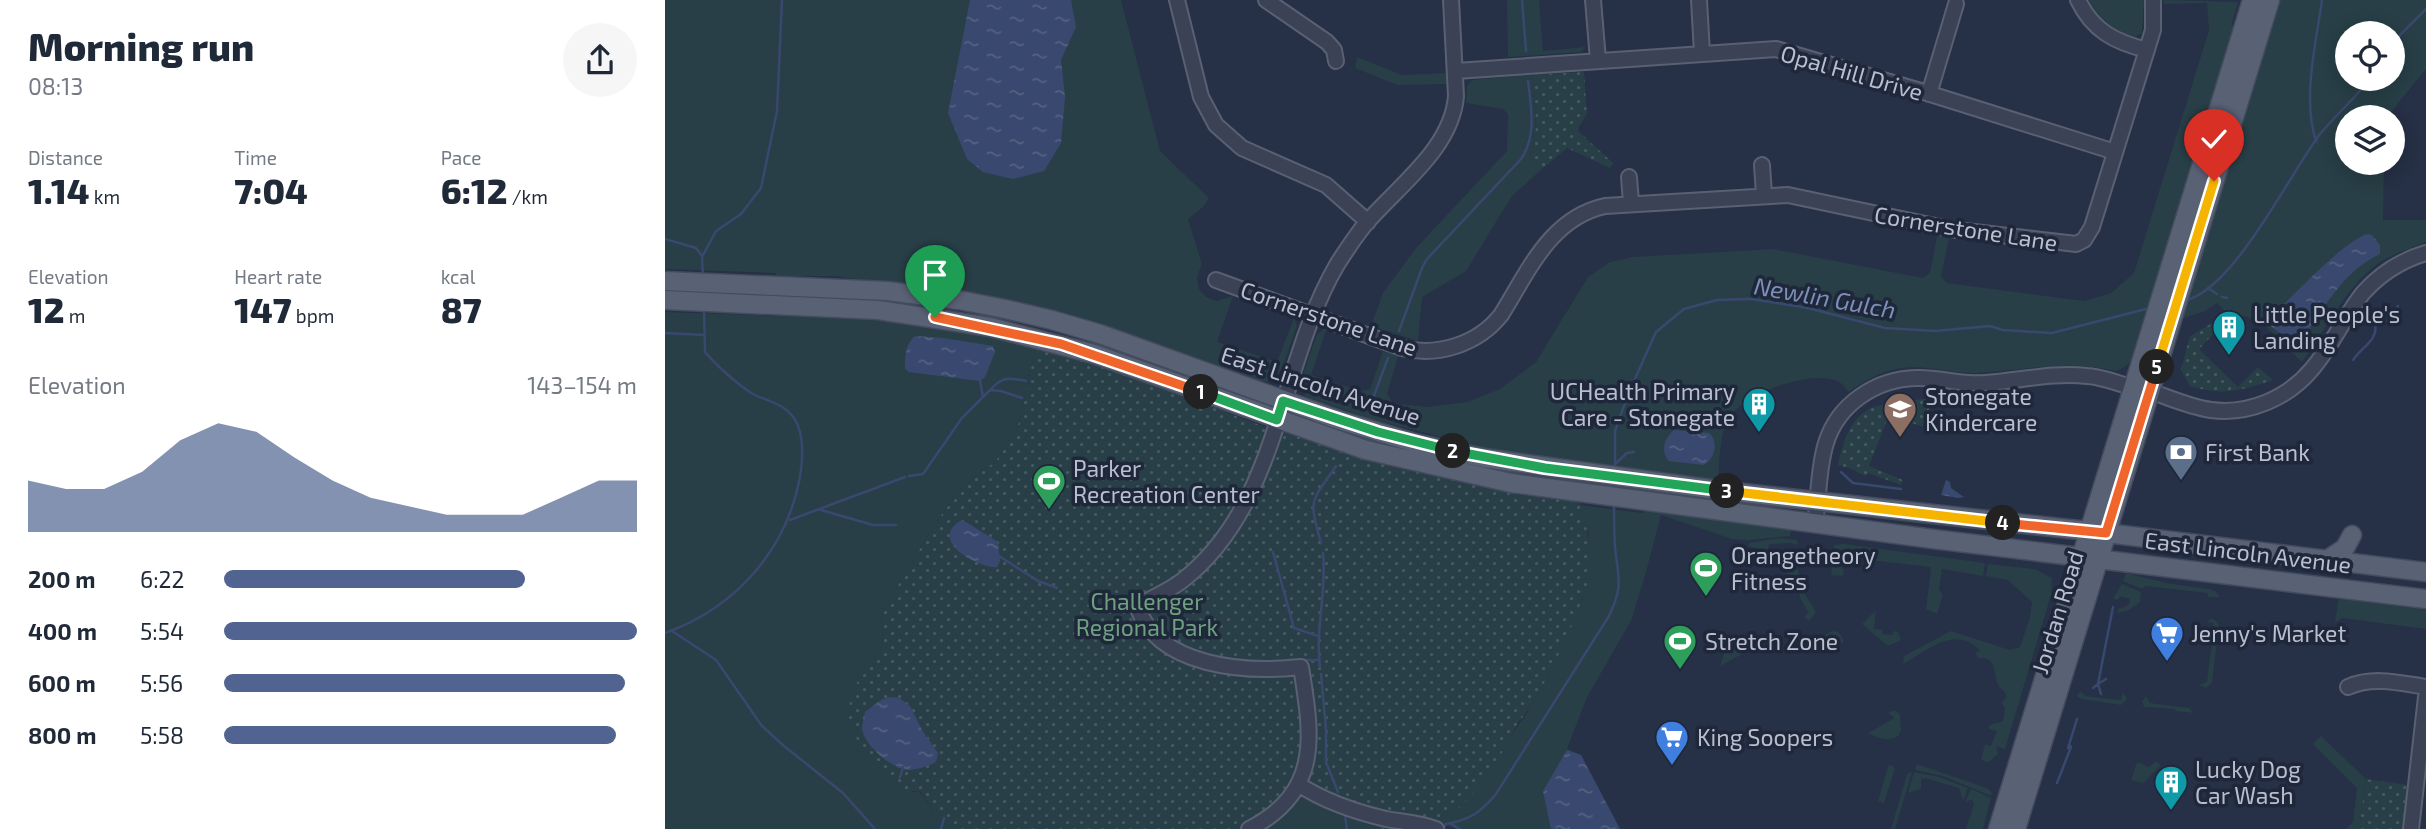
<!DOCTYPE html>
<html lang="en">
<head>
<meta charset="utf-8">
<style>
  :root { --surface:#fff; --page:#f6f6f7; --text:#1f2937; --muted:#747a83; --accent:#516491 }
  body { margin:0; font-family:"Exo 2",sans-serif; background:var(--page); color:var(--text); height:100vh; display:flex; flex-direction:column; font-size:26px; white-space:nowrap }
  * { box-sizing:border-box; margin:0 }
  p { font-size:23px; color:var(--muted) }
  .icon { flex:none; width:38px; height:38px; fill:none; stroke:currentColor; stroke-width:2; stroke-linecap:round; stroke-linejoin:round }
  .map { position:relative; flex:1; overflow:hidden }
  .details { display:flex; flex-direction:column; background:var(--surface); width:665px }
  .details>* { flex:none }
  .controls { position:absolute; left:1670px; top:21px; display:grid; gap:14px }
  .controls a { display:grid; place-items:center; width:70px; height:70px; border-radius:50%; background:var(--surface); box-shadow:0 4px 18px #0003; font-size:35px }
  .pin { position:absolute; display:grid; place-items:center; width:60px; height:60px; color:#fff; margin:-72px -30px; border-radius:50% 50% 50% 0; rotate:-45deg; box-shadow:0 0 7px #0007 }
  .pin .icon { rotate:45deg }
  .km { position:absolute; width:35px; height:35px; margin:-18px; border-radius:50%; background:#222; color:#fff; font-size:19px; line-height:35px; text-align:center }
  .round { display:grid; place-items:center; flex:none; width:74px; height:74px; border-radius:37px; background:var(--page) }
  .summary { display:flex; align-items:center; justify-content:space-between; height:119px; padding:0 28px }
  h1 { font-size:38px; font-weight:800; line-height:52px }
  .metrics { display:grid; grid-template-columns:repeat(3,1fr); gap:10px; height:119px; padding:7px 28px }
  .metrics div { display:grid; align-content:center }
  .metrics b { font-size:35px; font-weight:800 }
  .metrics small { font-size:19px; font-weight:400 }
  .metrics p { font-size:19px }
  .chart { height:196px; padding:14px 28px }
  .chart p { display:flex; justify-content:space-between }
  .chart svg { width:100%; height:126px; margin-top:7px; fill:var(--accent); opacity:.7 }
  ul { padding:0 28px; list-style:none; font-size:23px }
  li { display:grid; grid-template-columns:112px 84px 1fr; align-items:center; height:52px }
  li i { height:18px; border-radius:9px; background:var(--accent) }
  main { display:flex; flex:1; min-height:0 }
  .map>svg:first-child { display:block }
  .green { fill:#283f47; fill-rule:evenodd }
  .park { fill:url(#park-dots) }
  .water { fill:url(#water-ripples) }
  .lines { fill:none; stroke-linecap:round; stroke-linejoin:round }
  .stream { stroke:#39486e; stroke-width:2.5 }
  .minor-casing { stroke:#596072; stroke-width:18 }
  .major-casing { stroke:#444b5e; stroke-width:21 }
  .minor { stroke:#3b4255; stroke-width:14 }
  .major { stroke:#596175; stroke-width:18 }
  .split-1-casing { stroke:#fff; stroke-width:14 }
  .split-2-casing { stroke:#fff; stroke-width:14 }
  .split-3-casing { stroke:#fff; stroke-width:14 }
  .split-4-casing { stroke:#fff; stroke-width:14 }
  .split-5-casing { stroke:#fff; stroke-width:14 }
  .split-6-casing { stroke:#fff; stroke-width:14 }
  .split-1 { stroke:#f0652b; stroke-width:9 }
  .split-2 { stroke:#22a559; stroke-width:9 }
  .split-3 { stroke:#22a559; stroke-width:9 }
  .split-4 { stroke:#f5b400; stroke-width:9 }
  .split-5 { stroke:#f0652b; stroke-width:9 }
  .split-6 { stroke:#f5b400; stroke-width:9 }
  .labels { text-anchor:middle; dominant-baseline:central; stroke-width:7; stroke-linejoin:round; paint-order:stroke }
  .street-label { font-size:23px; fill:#b9bece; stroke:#1f273b }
  .poi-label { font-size:23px; fill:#b9bece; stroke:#1f273b; text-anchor:start }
  .park-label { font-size:23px; fill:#6ea180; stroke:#1f273b }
  .water-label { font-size:24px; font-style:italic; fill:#7e8fb7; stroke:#1f273b }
</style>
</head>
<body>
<main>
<section class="details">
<div class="summary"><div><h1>Morning run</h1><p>08:13</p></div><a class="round"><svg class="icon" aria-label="share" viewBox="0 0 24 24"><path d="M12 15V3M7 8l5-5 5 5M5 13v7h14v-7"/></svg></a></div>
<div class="metrics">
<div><p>Distance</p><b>1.14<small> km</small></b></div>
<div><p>Time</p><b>7:04</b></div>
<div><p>Pace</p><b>6:12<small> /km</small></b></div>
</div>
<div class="metrics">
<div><p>Elevation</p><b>12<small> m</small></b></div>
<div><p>Heart rate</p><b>147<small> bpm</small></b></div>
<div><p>kcal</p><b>87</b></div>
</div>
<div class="chart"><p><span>Elevation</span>143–154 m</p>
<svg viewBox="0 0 160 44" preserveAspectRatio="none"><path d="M0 44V26L10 29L20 29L30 23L40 12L50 6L60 9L70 18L80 26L90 32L100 35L110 38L120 38L130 38L140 32L150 26L160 26V44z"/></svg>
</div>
<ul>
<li><b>200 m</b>6:22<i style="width:73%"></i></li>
<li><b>400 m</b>5:54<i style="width:100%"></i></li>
<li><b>600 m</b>5:56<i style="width:97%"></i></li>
<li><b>800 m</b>5:58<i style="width:95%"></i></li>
</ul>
</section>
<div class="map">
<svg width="1761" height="829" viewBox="0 0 1761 829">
  <defs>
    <pattern id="park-dots" width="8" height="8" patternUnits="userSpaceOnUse" patternTransform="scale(1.75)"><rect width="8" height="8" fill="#283f47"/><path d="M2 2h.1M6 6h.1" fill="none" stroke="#455960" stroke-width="1.8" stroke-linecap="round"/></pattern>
    <pattern id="water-ripples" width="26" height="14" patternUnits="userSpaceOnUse" patternTransform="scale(1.75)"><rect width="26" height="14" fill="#39486e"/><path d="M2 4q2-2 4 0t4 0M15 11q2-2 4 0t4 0" fill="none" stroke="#546182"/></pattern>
  </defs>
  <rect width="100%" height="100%" fill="#263046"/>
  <path class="green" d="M 0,0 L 456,0 L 495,151 L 544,198 L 538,207 L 523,219 L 537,264 L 532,277 L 534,289 L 541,297 L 551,301 L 568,296 L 552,342 L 612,362 L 629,318 L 632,326 L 616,371 L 601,382 L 593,381 L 440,325 L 362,304 L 287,291 L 168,276 L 111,276 L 111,273 L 0,269 Z
    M 842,0 L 874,0 L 878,51 L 921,47 L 916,52 L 843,57 Z
    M 1424,0 L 1479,0 L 1477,33 L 1469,37 C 1448,30 1434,19 1424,0 Z
    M 1498,0 L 1573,2 L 1567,23 L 1569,29 L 1539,126 L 1526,181 L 1468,357 C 1464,365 1458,369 1450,371 C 1404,359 1358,371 1311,373 C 1284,374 1259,363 1231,369 C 1213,373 1199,381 1184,392 C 1180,388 1177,383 1172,381 C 1145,369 1080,394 1064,418 C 1055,430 1054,466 1053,482 L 835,452 L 706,419 L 640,396 L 636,380 L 652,334 L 659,329 L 661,330 L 646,375 L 696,391 L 705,389 L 718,351 L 733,356 L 722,394 L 728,403 L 762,407 L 802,402 L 835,389 L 871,362 L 923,277 L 945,262 L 968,257 L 1108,249 L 1258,278 L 1265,273 L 1272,236 L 1284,238 L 1276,276 L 1282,283 L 1419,301 L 1446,293 L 1469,273 L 1544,30 L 1542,3 L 1499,4 Z
    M 1611,0 L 1761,0 L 1761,69 L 1722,117 L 1682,117 L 1682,163 L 1719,163 L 1718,220 L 1761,220 L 1761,242 C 1748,248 1733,252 1720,259 C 1682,282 1663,328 1637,362 L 1594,320 L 1561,312 L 1552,303 L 1540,311 L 1513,320 ZM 1682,33 L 1727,33 L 1727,79 L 1682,79 Z
    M 692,57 L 737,75 L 781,73 L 782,84 L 732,85 L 690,68 Z
    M 866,75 C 869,102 876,131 864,156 L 877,169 L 847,196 L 801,271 L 757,297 L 753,341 L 706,326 L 718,293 L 751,248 L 842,151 L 843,114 L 838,109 L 801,103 L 802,86 L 807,80 Z
    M 0,312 L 110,316 L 110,313 C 199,317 284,327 371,346 L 354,423 L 331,461 L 296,488 L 270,524 L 223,602 L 216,616 L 218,638 L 216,648 L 204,666 L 247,792 L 255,792 L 273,818 L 287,829 L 0,829 Z
    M 915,505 L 977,513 L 982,510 L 1126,530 L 1125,536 L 1082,540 L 1067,539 L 996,515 L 981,572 L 966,621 L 922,697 L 902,749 L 916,755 L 955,829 L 792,829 L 772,822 L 794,808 L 860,716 L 881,680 L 918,598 L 924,535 Z
    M 1113,538 L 1132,540 L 1132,545 L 1126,543 L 1104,544 L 1103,549 L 1130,555 L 1116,556 L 1083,546 L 1084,543 Z
    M 1179,544 L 1320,563 L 1318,576 L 1277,569 L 1274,589 L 1278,595 L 1272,614 L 1261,609 L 1266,567 L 1178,557 L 1176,569 L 1179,569 L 1178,576 L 1166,575 L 1169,545 Z
    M 1323,564 L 1370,569 L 1387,578 L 1386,595 L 1340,749 L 1331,746 L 1333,754 L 1324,762 L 1316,760 L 1320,744 L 1326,746 L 1332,731 L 1324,729 L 1324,725 L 1338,721 L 1340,709 L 1336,702 L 1340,700 L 1341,694 C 1339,691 1334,687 1333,684 C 1327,673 1334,657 1313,658 L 1310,652 L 1315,651 C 1291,624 1263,650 1238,664 L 1239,656 L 1286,631 L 1345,650 L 1355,647 L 1365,617 L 1367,602 L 1343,580 L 1321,576 Z
    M 1128,567 L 1133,570 L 1140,594 L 1151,612 L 1144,621 L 1139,616 L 1144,613 L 1136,600 L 1128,575 L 1122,575 L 1122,570 Z
    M 1461,573 L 1501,583 L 1544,589 L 1550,591 L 1555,597 L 1543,597 L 1543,593 L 1480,586 L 1477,589 L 1458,581 Z
    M 1457,584 L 1476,592 L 1475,602 L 1464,610 L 1452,613 L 1454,608 L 1460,607 L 1465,602 L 1465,599 L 1456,596 L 1452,600 L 1448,598 Z
    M 1675,599 L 1761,610 L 1761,629 L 1677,618 L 1670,623 L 1673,601 Z
    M 1211,610 L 1209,629 L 1217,630 L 1217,634 L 1227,635 L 1229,631 L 1233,632 L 1236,640 L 1223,646 L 1197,624 Z
    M 1545,619 L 1550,620 L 1554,625 L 1547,683 L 1541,688 L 1534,685 L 1542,682 L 1549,626 L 1547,622 L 1542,623 Z
    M 1167,631 L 1173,632 L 1178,638 L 1178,642 L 1172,646 L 1157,637 Z
    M 1062,644 L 1083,651 L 1055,666 Z
    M 1417,692 L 1420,696 L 1456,700 L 1458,692 L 1462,699 L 1456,705 L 1417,699 L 1412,697 L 1413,693 Z
    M 1481,696 L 1485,703 L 1524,708 L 1529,713 L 1510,711 L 1510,709 L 1479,707 L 1477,701 Z
    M 1229,710 L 1235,714 L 1236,731 L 1233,736 C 1224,742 1212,738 1203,733 L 1228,719 L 1229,717 L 1223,713 Z
    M 1656,736 L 1701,779 L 1694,829 L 1681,829 L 1688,822 L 1692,788 L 1648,744 Z
    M 1491,761 L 1496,765 L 1478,783 L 1466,780 L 1472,762 L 1484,767 Z
    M 1224,764 L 1230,768 L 1219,803 L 1213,801 Z
    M 1252,764 L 1322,788 L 1327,792 L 1326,796 L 1278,776 L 1250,770 Z
    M 1247,772 L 1230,829 L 1226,829 L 1242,774 Z
    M 1249,772 L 1274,777 L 1303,788 L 1298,801 L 1294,788 L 1260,778 L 1256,779 L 1256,789 L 1243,793 Z
    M 1306,789 L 1326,798 L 1318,829 L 1301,829 L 1309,804 L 1307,800 L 1300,802 Z
    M 639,798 L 715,829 L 601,829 C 613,821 627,802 639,798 Z"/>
  <path class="park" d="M 919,72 L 922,114 L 912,130 L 948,163 L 945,168 L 902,148 L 877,169 L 864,156 C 876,131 869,102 866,75 Z
    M 1549,322 L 1555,327 L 1534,349 L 1573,387 L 1593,367 L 1608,380 C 1575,391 1558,396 1525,386 L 1516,370 L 1525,336 Z
    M 371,346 L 452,371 L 592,424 L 734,468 L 854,495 L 914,501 C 922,526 928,550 924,576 C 920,603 874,703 854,721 L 823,778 L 794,808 L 772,822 L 769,829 L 715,829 L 639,798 C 627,802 613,821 601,829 L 287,829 L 273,818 L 256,792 L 240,790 L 211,768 L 200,755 L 184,724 L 185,696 L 194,679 L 216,648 L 218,638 L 216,616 L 223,602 L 270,524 L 296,488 L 331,461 L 354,423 Z
    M 1268,398 L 1258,427 L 1224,415 L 1204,466 L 1238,480 L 1236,485 L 1203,473 L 1200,476 L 1184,468 L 1173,465 C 1177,445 1186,414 1209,407 C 1227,401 1249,400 1268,398 Z
    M 1701,779 L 1743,785 L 1737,829 L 1694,829 Z"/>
  <path class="water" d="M 305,0 L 406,0 L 411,27 L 396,60 L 400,97 L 396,143 L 379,171 L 348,179 L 318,172 L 302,159 L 283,113 Z
    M 1702,234 L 1707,235 L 1715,245 L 1715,254 C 1680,270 1662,303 1641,334 C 1627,341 1615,335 1604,324 L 1604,320 L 1610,313 C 1630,294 1678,242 1702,234 Z
    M 250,336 L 278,338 L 328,346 L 330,352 L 320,377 L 315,381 L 244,372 L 240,369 C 240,357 240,344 250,336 Z
    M 1009,430 L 1044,433 C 1054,441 1050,459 1039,465 L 1004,461 C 995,451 999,439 1009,430 Z
    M 1281,480 L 1285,482 L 1286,488 L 1299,497 L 1294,498 L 1276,495 Z
    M 295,521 L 301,522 L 333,542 L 335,561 L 332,567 C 320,570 261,543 295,521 Z
    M 225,697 L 234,698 L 245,706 L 257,730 L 273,753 L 271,762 C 263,766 252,770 243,770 C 226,768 200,746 197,729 C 197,723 199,718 200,712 L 216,700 Z
    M 902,750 L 916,755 L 955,829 L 886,829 L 878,791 Z"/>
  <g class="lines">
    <path class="stream" d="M 857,0 L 861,51
      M 1727,43 L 1761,9
      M 1651,141 C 1637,99 1651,43 1657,0
      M 0,239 L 31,248 L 37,256
      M 38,276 L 37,257 L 51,231 L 76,214 L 96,188 L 112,111 L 117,0
      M 1543,288 L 1552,294
      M 1557,297 L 1562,298
      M 1519,301 C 1569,290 1624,175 1655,134 C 1671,115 1690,98 1705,79
      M 1710,322 C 1723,324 1730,318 1733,306
      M 734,331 L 757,268 L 762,259 L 856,159 C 872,136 866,107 863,81
      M 0,333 L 39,335
      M 1688,360 C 1697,346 1714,341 1710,322
      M 315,380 L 318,397
      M 327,388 C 338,376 345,378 361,381
      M 704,409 L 723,358
      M 950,464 L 962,453 L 969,452
      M 950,468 L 950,431 L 964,392 L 991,332 L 1019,309 L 1052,300 L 1086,299 L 1143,308 L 1220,328 L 1270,331 L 1325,326 L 1338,330 L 1387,333 L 1485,308
      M 1176,472 L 1188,483 L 1236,489
      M 244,476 L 258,474 L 297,418 L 325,390 L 336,391 L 357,398
      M 156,510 L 208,525 L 231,525
      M 125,520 L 240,477
      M 656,543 C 643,497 646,503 671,466
      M 608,552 L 629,628 L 653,636
      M 334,556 L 373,581 L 392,588
      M 7,631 L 51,660 L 97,726 L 119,746 L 178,793 L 210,829
      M 0,633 C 73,607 125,546 136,470 C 138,453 138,431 129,418 C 118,403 102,401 88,394 C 74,386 50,364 40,352 L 39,310
      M 637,660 L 654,660
      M 655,667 C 650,627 662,593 658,553
      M 656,674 L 661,729 L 661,762 L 673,792
      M 1433,684 L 1448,607
      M 1433,684 L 1441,679
      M 1428,688 L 1433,684 L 1436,694
      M 1403,748 L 1412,719
      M 235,777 L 238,767
      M 1392,783 L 1406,747 L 1404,745
      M 680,815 L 682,829
      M 786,824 L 795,829
      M 276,829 L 279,818
      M 778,829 L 781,824 C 805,820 816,812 831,794 L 944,616 C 959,585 953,578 950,547 C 949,532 949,517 949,503"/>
    <defs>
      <path id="minor" d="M 512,0 L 536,97 L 551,125 L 577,148 L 661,185 L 703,222
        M 601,0 L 662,42 L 669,50 L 671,61
        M 928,0 L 933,60
        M 1034,0 L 1037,53
        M 1413,0 C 1428,31 1450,42 1482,50
        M 791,71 L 1111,49 L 1259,92 L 1450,152
        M 1264,94 L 1291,4
        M 1097,165 L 1099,195
        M 964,177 L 966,203
        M 551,280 L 737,348 C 773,357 813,344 836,315 C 863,272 885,218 940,206 L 1123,195 L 1284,229 L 1411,244 L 1419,240 L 1427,227 L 1488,30 L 1488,0
        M 1485,391 C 1505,398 1525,407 1546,410 C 1584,415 1623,398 1647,369 C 1667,346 1679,317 1698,293 C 1715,274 1737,260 1761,253
        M 1150,523 C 1154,497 1153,468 1161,443 C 1173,404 1211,379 1251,378 C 1274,377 1296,385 1320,383 C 1353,381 1389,372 1422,376 C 1438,377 1453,383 1468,388
        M 1683,687 C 1708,676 1735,683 1761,687
        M 633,784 C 659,801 691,812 721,819 C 738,822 754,823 771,829
        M 584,829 C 657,792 647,735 636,667 C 582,673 493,668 472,606 C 487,598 504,591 518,580 C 616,503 613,364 673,263 C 683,248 692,233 704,220 C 736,184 787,147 791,96 L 786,0
        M 1746,829 L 1761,697"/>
      <path id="major" d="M 0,281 L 222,291 L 294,300 L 340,309 L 387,320 L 435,334 L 674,420 L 750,443 L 819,458 L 1060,491 L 1441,533 L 1761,572
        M 0,300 L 213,310 L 325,327 L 429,354 L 701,450 L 846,483 L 1268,539 L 1761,599
        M 1662,560 L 1680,548 L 1687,535
        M 1333,829 L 1587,0
        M 1351,829 L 1605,0"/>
    </defs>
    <use href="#minor" class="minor-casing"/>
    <use href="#major" class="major-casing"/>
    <use href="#minor" class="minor"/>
    <use href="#major" class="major"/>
  </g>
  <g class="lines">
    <defs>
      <path id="split-1" d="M 270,317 L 396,344 L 536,392"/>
      <path id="split-2" d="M 536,392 L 612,420 L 618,401 L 713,432 L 788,451"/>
      <path id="split-3" d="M 788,451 L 880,468 L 1062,491"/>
      <path id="split-4" d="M 1062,491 L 1338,523"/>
      <path id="split-5" d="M 1338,523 L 1441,533 L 1492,367"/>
      <path id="split-6" d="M 1492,367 L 1549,181"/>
    </defs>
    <use href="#split-1" class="split-1-casing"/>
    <use href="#split-2" class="split-2-casing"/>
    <use href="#split-3" class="split-3-casing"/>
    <use href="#split-4" class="split-4-casing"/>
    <use href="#split-5" class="split-5-casing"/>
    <use href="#split-6" class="split-6-casing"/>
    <use href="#split-1" class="split-1"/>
    <use href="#split-2" class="split-2"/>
    <use href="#split-3" class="split-3"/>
    <use href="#split-4" class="split-4"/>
    <use href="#split-5" class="split-5"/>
    <use href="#split-6" class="split-6"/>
  </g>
  <defs>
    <symbol id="building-pin" viewBox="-11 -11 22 30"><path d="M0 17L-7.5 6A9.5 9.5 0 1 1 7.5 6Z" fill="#0f9aa8" stroke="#1f273b"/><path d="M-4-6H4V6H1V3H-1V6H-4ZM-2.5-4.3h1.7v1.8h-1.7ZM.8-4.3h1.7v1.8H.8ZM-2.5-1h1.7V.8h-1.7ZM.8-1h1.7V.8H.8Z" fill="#fff"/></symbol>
    <symbol id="school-pin" viewBox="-11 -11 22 30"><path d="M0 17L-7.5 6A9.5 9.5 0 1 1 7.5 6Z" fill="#8d6e63" stroke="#1f273b"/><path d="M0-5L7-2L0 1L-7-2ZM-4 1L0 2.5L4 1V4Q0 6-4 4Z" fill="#fff"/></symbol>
    <symbol id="bank-pin" viewBox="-11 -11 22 30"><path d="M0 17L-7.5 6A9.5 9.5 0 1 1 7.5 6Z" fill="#5c6f8a" stroke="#1f273b"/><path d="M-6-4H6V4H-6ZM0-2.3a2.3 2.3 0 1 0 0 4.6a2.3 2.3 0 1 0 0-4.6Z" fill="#fff"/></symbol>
    <symbol id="stadium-pin" viewBox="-11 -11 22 30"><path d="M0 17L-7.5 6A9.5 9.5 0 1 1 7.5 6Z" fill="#2e9e5b" stroke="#1f273b"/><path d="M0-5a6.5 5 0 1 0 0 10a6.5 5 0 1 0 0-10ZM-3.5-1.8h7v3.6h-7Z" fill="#fff"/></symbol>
    <symbol id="supermarket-pin" viewBox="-11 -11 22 30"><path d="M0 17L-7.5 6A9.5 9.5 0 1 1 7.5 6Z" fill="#3f7fe0" stroke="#1f273b"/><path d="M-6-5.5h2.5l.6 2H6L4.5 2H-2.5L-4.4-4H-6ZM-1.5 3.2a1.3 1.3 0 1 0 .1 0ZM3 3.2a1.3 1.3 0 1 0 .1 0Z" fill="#fff"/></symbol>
  </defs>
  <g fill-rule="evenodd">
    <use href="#building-pin" x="1545" y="308" width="38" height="52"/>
    <use href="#building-pin" x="1075" y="385" width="38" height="52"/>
    <use href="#school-pin" x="1216" y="390" width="38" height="52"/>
    <use href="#bank-pin" x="1497" y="433" width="38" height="52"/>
    <use href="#stadium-pin" x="365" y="462" width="38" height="52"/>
    <use href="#stadium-pin" x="1022" y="549" width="38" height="52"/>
    <use href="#supermarket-pin" x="1483" y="614" width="38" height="52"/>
    <use href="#stadium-pin" x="996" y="622" width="38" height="52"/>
    <use href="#supermarket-pin" x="988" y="718" width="38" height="52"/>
    <use href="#building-pin" x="1487" y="763" width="38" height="52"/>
  </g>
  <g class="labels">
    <g class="street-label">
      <text transform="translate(1187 72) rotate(16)">Opal Hill Drive</text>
      <text transform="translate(1301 228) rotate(9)">Cornerstone Lane</text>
      <text transform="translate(664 318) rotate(19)">Cornerstone Lane</text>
      <text transform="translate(656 385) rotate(18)">East Lincoln Avenue</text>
      <text transform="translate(1583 552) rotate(7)">East Lincoln Avenue</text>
      <text transform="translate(1392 612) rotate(-73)">Jordan Road</text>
    </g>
    <g class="poi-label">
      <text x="1588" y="314">Little People's<tspan x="1588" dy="26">Landing</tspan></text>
      <text x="1070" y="391" text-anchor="end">UCHealth Primary<tspan x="1070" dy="26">Care - Stonegate</tspan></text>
      <text x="1260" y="396">Stonegate<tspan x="1260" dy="26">Kindercare</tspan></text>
      <text x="1540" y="452">First Bank</text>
      <text x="408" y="468">Parker<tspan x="408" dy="26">Recreation Center</tspan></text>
      <text x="1066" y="555">Orangetheory<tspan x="1066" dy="26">Fitness</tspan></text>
      <text x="1526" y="633">Jenny's Market</text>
      <text x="1040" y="641">Stretch Zone</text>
      <text x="1032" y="737">King Soopers</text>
      <text x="1530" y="769">Lucky Dog<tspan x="1530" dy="26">Car Wash</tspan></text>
    </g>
    <g class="park-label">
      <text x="482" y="601">Challenger<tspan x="482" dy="26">Regional Park</tspan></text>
    </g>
    <g class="water-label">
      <text transform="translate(1160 297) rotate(10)">Newlin Gulch</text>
    </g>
  </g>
</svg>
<div class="controls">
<a><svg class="icon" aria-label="locate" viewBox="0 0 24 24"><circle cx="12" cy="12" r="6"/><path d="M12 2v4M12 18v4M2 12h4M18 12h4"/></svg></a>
<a><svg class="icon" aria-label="layers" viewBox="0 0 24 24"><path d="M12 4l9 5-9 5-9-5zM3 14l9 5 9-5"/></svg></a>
</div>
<div class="pin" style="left:270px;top:317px;background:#1e9e55"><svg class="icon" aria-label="arrive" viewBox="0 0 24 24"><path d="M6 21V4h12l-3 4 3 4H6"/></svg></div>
<div class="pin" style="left:1549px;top:181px;background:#d93025"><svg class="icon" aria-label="check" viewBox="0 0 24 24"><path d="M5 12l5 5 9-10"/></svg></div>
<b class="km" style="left:536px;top:392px">1</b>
<b class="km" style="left:788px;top:451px">2</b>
<b class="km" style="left:1062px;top:491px">3</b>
<b class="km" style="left:1338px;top:523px">4</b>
<b class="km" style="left:1492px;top:367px">5</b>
</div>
</main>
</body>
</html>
